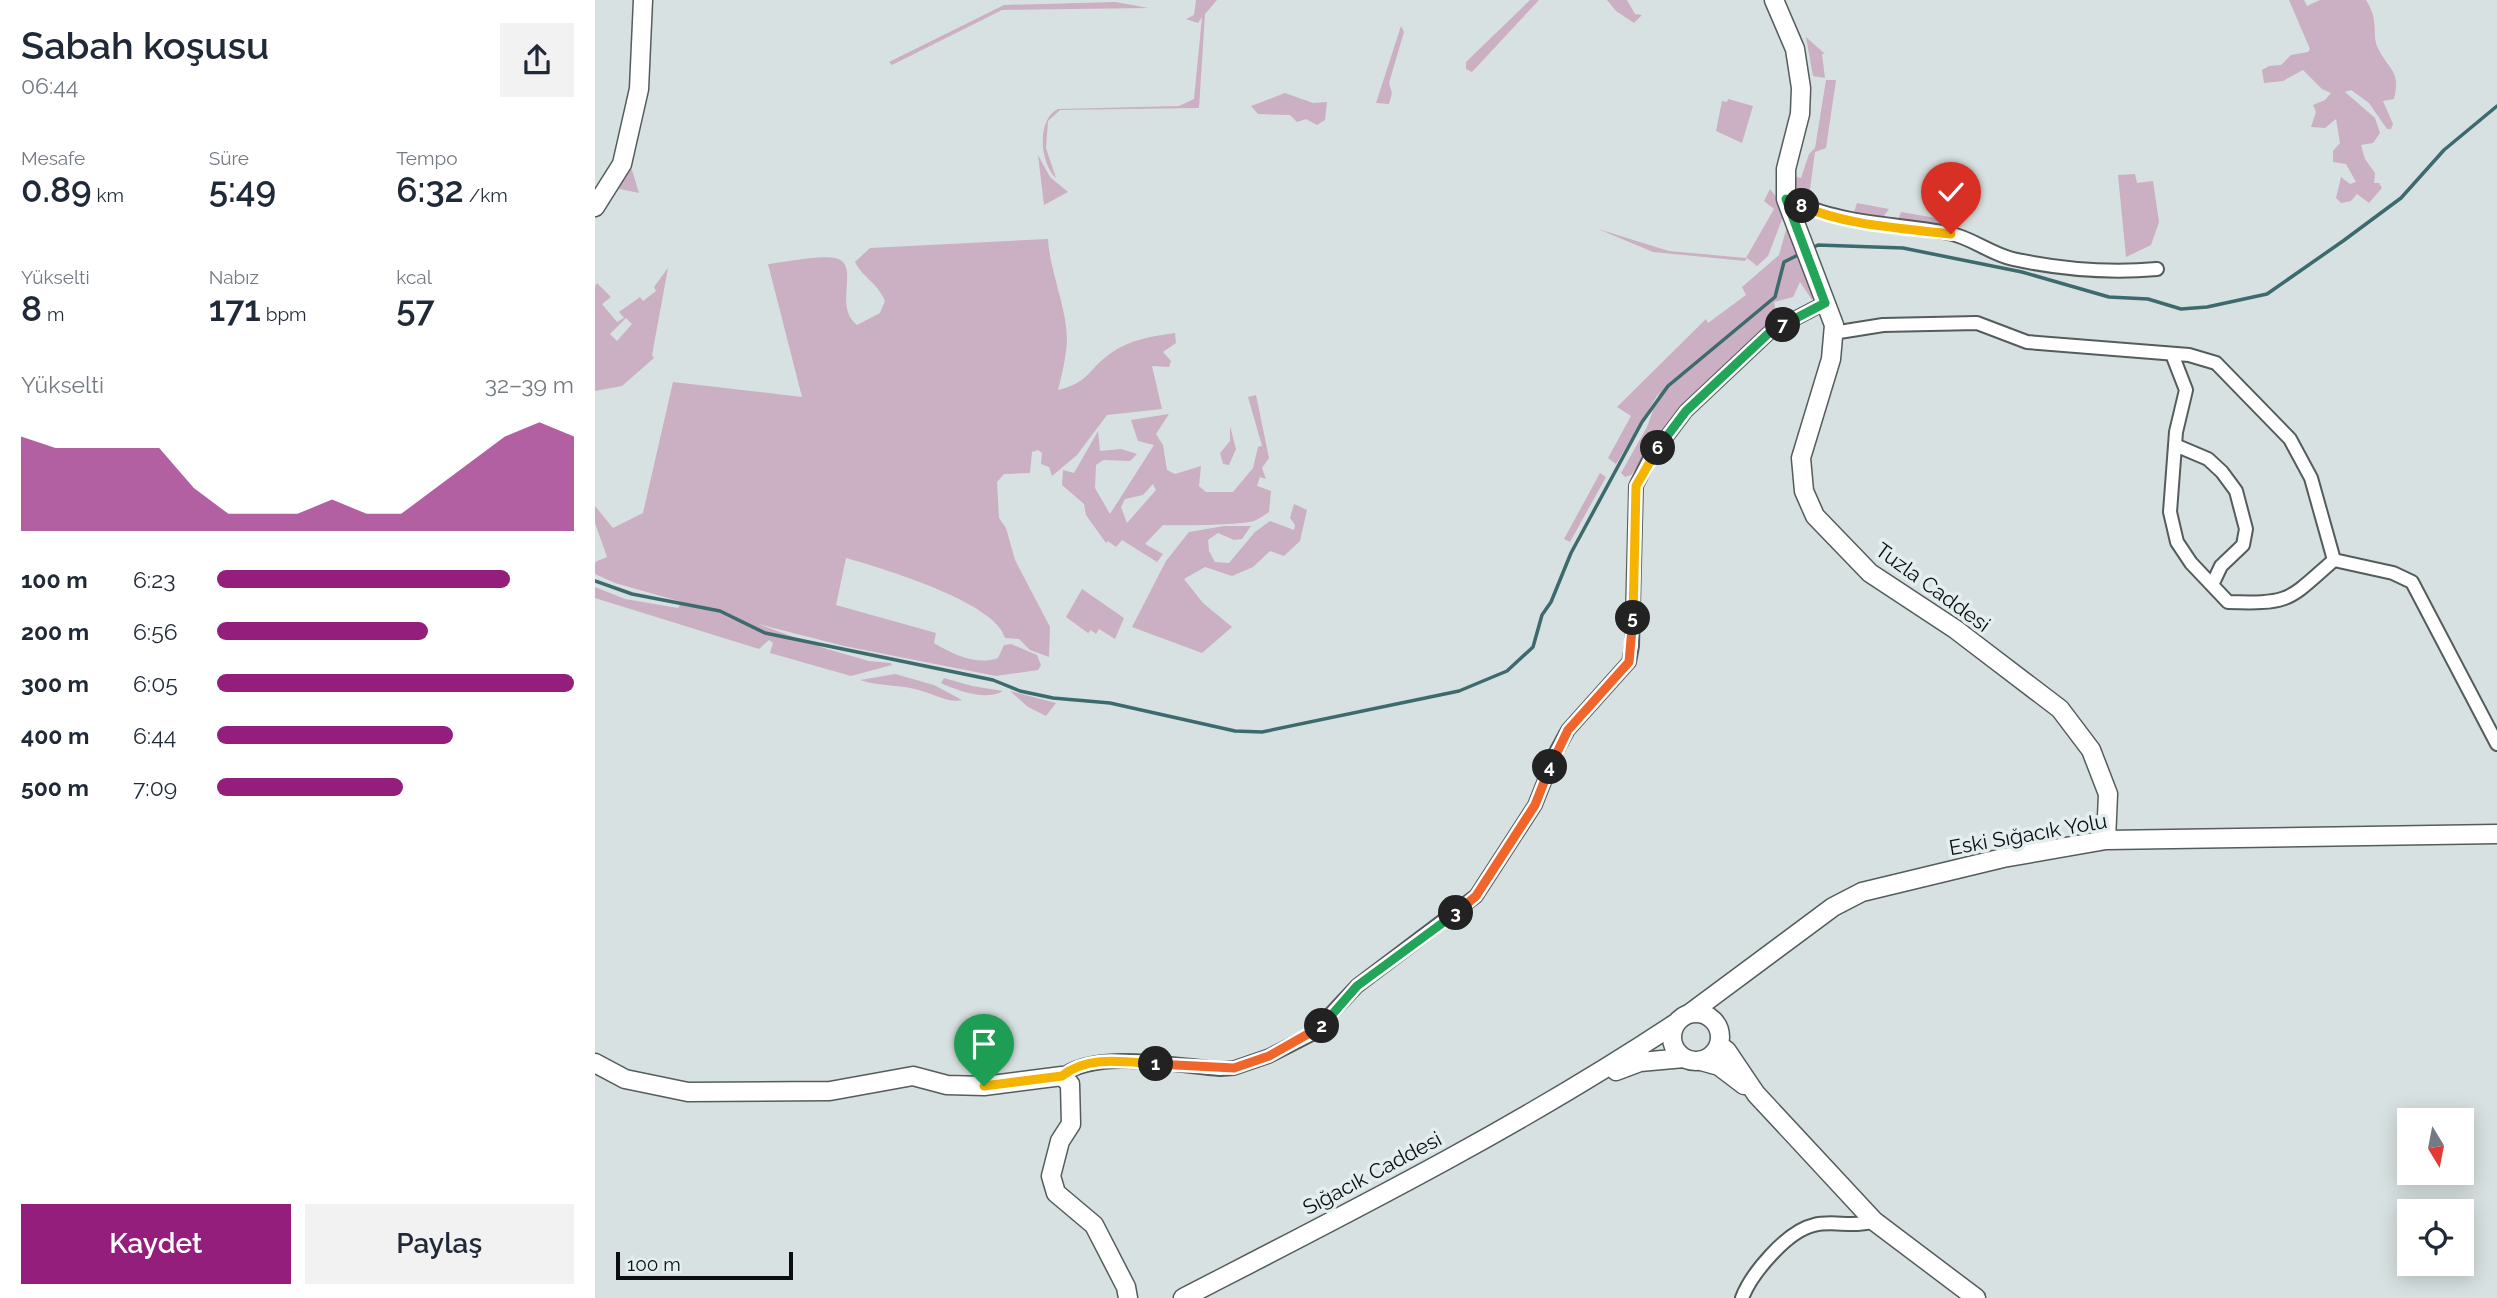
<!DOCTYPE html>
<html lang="tr">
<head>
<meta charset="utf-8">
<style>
  :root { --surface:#fff; --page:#f2f2f3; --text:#1f2937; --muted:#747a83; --accent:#931e7c }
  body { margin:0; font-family:Raleway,sans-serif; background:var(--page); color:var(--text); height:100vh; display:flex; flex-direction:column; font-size:26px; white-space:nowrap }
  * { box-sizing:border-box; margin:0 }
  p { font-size:23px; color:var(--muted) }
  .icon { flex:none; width:38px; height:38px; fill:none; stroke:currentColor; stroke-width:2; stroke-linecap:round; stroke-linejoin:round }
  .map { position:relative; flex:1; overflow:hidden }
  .panel { display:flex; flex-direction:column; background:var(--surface); width:595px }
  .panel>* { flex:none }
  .needle { width:46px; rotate:170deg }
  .fabs { position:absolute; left:1802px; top:1108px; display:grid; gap:14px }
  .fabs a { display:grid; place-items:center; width:77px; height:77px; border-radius:0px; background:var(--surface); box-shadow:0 4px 18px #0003; font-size:35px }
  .scale { position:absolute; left:21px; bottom:18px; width:177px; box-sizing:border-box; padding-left:7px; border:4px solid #0b0e0e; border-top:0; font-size:19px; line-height:24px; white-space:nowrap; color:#0b0e0e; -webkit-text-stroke:5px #e5eeef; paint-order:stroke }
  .pin { position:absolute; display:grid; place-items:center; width:60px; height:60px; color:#fff; margin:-72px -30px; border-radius:50% 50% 50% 0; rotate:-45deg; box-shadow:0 0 7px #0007 }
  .pin .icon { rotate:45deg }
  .km { position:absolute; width:35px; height:35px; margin:-18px; border-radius:50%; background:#222; color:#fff; font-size:19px; line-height:35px; text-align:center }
  .round { display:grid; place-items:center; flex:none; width:74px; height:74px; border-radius:0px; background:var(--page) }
  .headline { display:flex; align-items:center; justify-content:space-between; height:119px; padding:0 21px }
  h1 { font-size:38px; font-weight:600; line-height:52px }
  .metrics { display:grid; grid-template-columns:repeat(3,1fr); gap:10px; height:119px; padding:7px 21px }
  .metrics div { display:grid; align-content:center }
  .metrics b { font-size:35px; font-weight:600 }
  .metrics small { font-size:19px; font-weight:400 }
  .metrics p { font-size:19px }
  .chart { height:196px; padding:14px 21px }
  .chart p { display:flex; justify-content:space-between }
  .chart svg { width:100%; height:126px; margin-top:7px; fill:var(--accent); opacity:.7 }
  .primary-button { display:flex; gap:14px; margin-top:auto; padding:14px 21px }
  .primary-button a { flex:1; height:80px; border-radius:0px; background:var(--accent); color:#fff; font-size:28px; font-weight:600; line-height:80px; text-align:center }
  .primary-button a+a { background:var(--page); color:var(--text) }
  ul { padding:0 21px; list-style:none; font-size:23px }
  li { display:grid; grid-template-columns:112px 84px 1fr; align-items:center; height:52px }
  li i { height:18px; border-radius:9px; background:var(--accent) }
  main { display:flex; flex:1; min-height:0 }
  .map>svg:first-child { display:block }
  .green { fill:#cbafc2; fill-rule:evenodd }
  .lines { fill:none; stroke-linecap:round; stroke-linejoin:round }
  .stream { stroke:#3d6a6d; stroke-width:3.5 }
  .street-casing { stroke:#545c5c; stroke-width:16 }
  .secondary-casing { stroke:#545c5c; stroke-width:21 }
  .street { stroke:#fff; stroke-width:12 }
  .secondary { stroke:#fff; stroke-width:18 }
  .split-1-casing { stroke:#fff; stroke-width:14 }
  .split-2-casing { stroke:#fff; stroke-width:14 }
  .split-3-casing { stroke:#fff; stroke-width:14 }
  .split-4-casing { stroke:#fff; stroke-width:14 }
  .split-5-casing { stroke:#fff; stroke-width:14 }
  .split-6-casing { stroke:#fff; stroke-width:14 }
  .split-7-casing { stroke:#fff; stroke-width:14 }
  .split-8-casing { stroke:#fff; stroke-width:14 }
  .split-9-casing { stroke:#fff; stroke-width:14 }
  .split-1 { stroke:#f5b400; stroke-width:9 }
  .split-2 { stroke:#f0652b; stroke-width:9 }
  .split-3 { stroke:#22a559; stroke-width:9 }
  .split-4 { stroke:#f0652b; stroke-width:9 }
  .split-5 { stroke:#f0652b; stroke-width:9 }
  .split-6 { stroke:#f5b400; stroke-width:9 }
  .split-7 { stroke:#22a559; stroke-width:9 }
  .split-8 { stroke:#22a559; stroke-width:9 }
  .split-9 { stroke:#f5b400; stroke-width:9 }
  .labels { text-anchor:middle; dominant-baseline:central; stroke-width:7; stroke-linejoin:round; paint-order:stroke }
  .street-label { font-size:21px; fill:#0b0e0e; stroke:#e5eeef }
</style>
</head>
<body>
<main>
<section class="panel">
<div class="headline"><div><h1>Sabah koşusu</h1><p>06:44</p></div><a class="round"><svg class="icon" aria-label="share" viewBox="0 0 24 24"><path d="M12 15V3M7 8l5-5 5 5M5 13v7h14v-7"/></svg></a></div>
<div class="metrics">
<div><p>Mesafe</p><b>0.89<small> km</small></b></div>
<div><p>Süre</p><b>5:49</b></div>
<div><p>Tempo</p><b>6:32<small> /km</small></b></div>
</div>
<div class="metrics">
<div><p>Yükselti</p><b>8<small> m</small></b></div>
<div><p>Nabız</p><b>171<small> bpm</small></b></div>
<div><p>kcal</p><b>57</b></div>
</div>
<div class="chart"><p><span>Yükselti</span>32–39 m</p>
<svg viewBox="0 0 160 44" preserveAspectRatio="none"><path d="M0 44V11L10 15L20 15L30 15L40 15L50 29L60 38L70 38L80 38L90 33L100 38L110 38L120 29L130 20L140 11L150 6L160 11V44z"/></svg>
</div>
<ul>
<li><b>100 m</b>6:23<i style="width:82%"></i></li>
<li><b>200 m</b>6:56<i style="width:59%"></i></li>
<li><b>300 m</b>6:05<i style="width:100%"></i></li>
<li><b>400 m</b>6:44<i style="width:66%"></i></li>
<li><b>500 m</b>7:09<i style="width:52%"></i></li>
</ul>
<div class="primary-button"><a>Kaydet</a><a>Paylaş</a></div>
</section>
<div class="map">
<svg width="1902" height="1298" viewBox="0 0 1902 1298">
  <rect width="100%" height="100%" fill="#d8e1e1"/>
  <path class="green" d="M 601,0 L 622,0 L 610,14 L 604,108 L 465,110 L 453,121 L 451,148 L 461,178 C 445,163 441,120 463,109 L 584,106 L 599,99 L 607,17 L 603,23 L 591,19 L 599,15 Z
    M 935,0 L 944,0 L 877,72 L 871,69 L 871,62 Z
    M 1012,0 L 1032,0 L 1040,14 L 1047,15 L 1039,23 L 1021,11 Z
    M 1694,0 L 1709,0 L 1712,6 L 1725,0 L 1771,0 C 1785,22 1776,34 1783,48 C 1794,71 1806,70 1799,99 L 1788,101 L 1798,124 L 1796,129 L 1792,129 L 1774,103 L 1756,90 L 1750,92 L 1780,118 L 1785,133 L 1778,143 L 1766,145 L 1770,159 L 1780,173 L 1779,183 L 1784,183 L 1787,188 L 1774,203 L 1762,194 L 1756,201 L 1746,203 L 1741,198 L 1746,177 L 1755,184 L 1761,182 L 1751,164 L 1738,162 L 1738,151 L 1745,143 L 1741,119 L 1730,128 L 1716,127 L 1721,112 L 1718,105 L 1730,100 L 1736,93 L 1727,89 L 1708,70 L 1688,81 L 1669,83 L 1667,70 L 1674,66 L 1686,65 L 1696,55 L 1713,52 L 1715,49 Z
    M 520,2 L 554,8 L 407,10 L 297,65 L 294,62 L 409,5 Z
    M 806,26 L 809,32 L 794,83 L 797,93 L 794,104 L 781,103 Z
    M 1211,37 L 1230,54 L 1227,54 L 1230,78 L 1218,76 Z
    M 1231,80 L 1241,80 L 1231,148 L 1220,152 L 1214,197 L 1230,205 L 1259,212 L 1262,203 L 1294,209 L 1286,220 L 1231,212 L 1195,190 L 1194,175 L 1206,178 L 1214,154 L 1220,148 Z
    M 690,93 L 718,103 L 732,102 L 730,120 L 722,125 L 711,119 L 702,122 L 695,115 L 663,114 L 656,106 Z
    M 1133,99 L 1158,106 L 1147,143 L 1121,131 L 1127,101 L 1132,102 Z
    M 443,155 L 455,177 L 473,192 L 449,205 Z
    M 31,165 L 37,170 L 44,193 L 20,188 Z
    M 1540,174 L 1542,183 L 1558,181 L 1564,222 L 1556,245 L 1531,257 L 1523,175 Z
    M 1175,189 L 1191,209 L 1173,256 L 1162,266 L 1152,258 L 1150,261 L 1058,252 L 1003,229 L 1074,251 L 1151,258 L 1179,209 L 1169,201 Z
    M 1306,212 L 1352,220 L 1349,228 L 1303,220 Z
    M 1194,219 L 1222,285 L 1217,300 L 1205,282 L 1198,297 L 1179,302 L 1183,323 L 1128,366 L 1094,400 L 1036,475 L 1030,477 L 1026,473 L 1052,427 L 1065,391 L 1021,464 L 1013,458 L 1036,416 L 1022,407 L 1111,319 L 1113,323 L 1151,295 L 1147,287 L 1184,255 Z
    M 453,239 C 455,273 472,307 472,341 C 471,357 467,375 463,390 C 494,383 493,369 516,353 C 536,339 558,336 580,333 L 581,343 L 568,352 L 576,361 L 574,367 L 557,366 L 567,409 L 512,415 L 482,455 L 457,476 L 454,467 L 446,464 L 447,453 L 443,450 L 437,452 L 435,473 L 409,474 L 402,482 L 404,518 L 411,528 L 420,560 L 455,627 L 454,657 L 435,650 L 424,639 L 410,638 C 401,602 286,568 251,558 L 241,605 L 341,633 L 339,643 C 357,654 382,666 403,658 L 409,645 L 416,644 L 442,655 L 446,665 L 443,670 L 401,676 L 249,646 L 163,624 L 232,649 L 274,661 L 296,663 L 297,665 L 256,676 L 175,653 L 178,643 L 174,640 L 164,649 L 0,598 L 0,587 L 30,599 L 83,608 L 87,602 L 20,583 L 0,574 L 0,562 L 12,557 L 0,523 L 0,506 L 18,528 L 48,513 L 78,382 L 207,397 L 173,264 C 190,262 225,255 240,258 C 267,264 237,306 262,325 L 285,313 L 290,301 C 281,281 269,279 260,262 L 275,248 Z
    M 73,268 L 57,355 L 59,358 L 27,386 L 0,391 L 0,286 L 2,283 L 16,297 L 7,304 L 22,322 L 29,318 L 24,312 L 45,297 L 48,301 L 61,291 L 59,287 ZM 31,318 L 37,324 L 22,341 L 15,334 Z
    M 661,395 L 674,458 L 667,468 L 671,479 L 665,477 L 662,486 L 676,491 L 674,512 C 669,515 664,519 659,521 C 647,525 583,526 568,525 L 550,544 L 568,554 L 562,562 L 527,540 L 521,547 L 513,541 L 511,543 L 491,515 L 489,504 L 467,485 L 468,470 L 479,473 L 503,431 L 505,451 L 526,449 L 542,454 L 535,461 L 508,460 L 501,465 L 500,488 L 515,514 L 559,445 L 543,441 L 536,420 L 574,414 L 561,434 L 568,445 L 572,470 L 580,474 L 606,466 L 604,486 L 611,492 L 638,492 L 658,468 L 663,447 L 667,446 L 653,397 ZM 558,484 L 561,490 L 532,523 L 526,507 L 530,499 L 548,495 Z
    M 635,426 L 641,449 L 634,465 L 628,464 L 625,453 L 635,441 Z
    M 1005,473 L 1011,477 L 975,542 L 969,539 Z
    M 699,504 L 712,510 L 705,541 L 689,556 L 675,551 L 658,567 L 637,576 L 610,567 L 589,579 L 608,603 L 637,627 L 607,653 L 537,627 L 571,561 L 594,532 L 629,526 L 656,526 L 647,539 L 639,540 L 623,533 L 613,540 L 614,551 L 620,562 L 634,563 L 660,532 L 675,521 L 699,530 L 700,525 L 695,518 Z
    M 487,589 L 529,618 L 520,639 L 504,629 L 501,634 L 496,630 L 493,633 L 471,617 Z
    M 300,674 L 339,685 L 367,700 C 354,703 343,696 330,692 C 309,684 286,687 265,680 Z
    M 349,678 L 377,686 L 408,691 C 391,701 363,691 346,683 Z
    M 415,691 L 461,703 L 451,716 L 433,707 Z"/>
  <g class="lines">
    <path class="stream" d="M 1217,248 L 1223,245 L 1308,248 L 1427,272 L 1514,297 L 1553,299 L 1586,309 L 1612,307 L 1672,294 L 1748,241 L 1806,198 L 1849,150 L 1902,106
      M 0,581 L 37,594 L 125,611 L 170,633 L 398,680 L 425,691 L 458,698 L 515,703 L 640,731 L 667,732 L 864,691 L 912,671 L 938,647 L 947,615 L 956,602 L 976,553 L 1047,422 L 1073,386 L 1180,297 L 1189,262 L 1207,253"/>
    <defs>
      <path id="street" d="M 1191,199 C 1251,225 1292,222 1353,233 C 1376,237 1395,254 1418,259 C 1464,269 1516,273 1562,269
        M 1238,333 L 1288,325 L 1382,323 L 1432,342 L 1594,355 L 1621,363 L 1695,439 L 1716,478 L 1739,560 L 1798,573 L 1817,582 L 1902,744
        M 1577,354 L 1591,390 L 1581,432 L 1575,512 L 1582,542 L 1596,563 L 1633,602 C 1697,604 1693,600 1739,560
        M 1580,445 L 1613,459 L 1627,472 L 1641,491 L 1651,529 L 1648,545 L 1626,566 L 1617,585
        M 467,1076 C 501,1049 583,1066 625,1069 L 639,1068 L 674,1056 L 717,1034 L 762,986 L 881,896 L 940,805 L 961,752 L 973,730 L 1034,662 L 1037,646 L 1041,486 L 1054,460 L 1091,411 L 1176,331 L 1230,303
        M 1147,1298 C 1156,1274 1192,1231 1219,1225 C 1238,1220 1259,1228 1279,1221"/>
      <path id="secondary" d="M 1179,0 L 1200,49 L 1206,88 L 1205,114 L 1191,169 L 1191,199 L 1239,325 L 1236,359 L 1206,458 L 1209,491 L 1220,516 L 1275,573 L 1360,629 L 1465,709 L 1496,750 L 1513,794 L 1511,840
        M 0,207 L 27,164 L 44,89 L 48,0
        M1077 1037a24 24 0 1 1 48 0a24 24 0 1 1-48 0Z
        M 1094,1014 L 1238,907 L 1267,892 L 1408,858 L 1511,840 L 1902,834
        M 1124,1045 L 1132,1051 L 1161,1094 L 1279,1221 L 1381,1298
        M 1106,1061 L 1124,1066 L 1149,1085
        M 0,1063 L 30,1079 L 93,1092 L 235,1091 L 318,1076 L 352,1085 L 389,1086 L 467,1076 L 475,1084 L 476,1124 L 465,1141 L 456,1176 L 461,1193 L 499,1225 L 531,1287 L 533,1298
        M 1021,1071 L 1045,1062 L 1089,1058
        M 588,1298 C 755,1212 924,1127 1081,1023"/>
    </defs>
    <use href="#street" class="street-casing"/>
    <use href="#secondary" class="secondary-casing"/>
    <use href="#street" class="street"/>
    <use href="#secondary" class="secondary"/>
  </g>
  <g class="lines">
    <defs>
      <path id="split-1" d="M 389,1086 L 467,1076 C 493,1055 530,1062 561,1064"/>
      <path id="split-2" d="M 561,1064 L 639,1068 L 674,1056 L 727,1026"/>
      <path id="split-3" d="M 727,1026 L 762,986 L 861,913"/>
      <path id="split-4" d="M 861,913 L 881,896 L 940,805 L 955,767"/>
      <path id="split-5" d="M 955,767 L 973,730 L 1034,662 L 1038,618"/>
      <path id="split-6" d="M 1038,618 L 1041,486 L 1063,448"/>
      <path id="split-7" d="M 1063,448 L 1091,411 L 1176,331 L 1188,325"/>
      <path id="split-8" d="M 1188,325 L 1230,303 L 1191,199 L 1207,206"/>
      <path id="split-9" d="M 1207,206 C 1253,226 1306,228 1356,234"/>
    </defs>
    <use href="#split-1" class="split-1-casing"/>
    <use href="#split-2" class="split-2-casing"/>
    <use href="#split-3" class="split-3-casing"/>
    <use href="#split-4" class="split-4-casing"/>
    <use href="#split-5" class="split-5-casing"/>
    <use href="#split-6" class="split-6-casing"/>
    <use href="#split-7" class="split-7-casing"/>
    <use href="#split-8" class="split-8-casing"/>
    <use href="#split-9" class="split-9-casing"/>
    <use href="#split-1" class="split-1"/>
    <use href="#split-2" class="split-2"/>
    <use href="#split-3" class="split-3"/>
    <use href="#split-4" class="split-4"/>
    <use href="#split-5" class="split-5"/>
    <use href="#split-6" class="split-6"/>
    <use href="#split-7" class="split-7"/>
    <use href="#split-8" class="split-8"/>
    <use href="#split-9" class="split-9"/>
  </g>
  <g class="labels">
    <g class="street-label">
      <text transform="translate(1338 587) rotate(36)">Tuzla Caddesi</text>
      <text transform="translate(1433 834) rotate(-10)">Eski Sığacık Yolu</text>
      <text transform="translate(777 1173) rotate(-28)">Sığacık Caddesi</text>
    </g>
  </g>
</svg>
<div class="fabs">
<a><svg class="needle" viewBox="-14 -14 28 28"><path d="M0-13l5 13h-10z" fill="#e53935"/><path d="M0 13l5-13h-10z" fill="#747a83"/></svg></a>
<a><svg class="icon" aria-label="locate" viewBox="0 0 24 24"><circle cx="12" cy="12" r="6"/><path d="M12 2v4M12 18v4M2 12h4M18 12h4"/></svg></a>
</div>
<div class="scale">100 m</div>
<div class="pin" style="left:389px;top:1086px;background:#1e9e55"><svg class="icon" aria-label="arrive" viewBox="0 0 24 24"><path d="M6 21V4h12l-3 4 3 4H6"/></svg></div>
<div class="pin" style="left:1356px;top:234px;background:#d93025"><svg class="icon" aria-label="check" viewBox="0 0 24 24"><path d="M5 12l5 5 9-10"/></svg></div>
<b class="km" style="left:561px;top:1064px">1</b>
<b class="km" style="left:727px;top:1026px">2</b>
<b class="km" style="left:861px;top:913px">3</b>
<b class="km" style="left:955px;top:767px">4</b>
<b class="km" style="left:1038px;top:618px">5</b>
<b class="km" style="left:1063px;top:448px">6</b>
<b class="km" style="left:1188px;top:325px">7</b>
<b class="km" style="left:1207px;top:206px">8</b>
</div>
</main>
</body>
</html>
